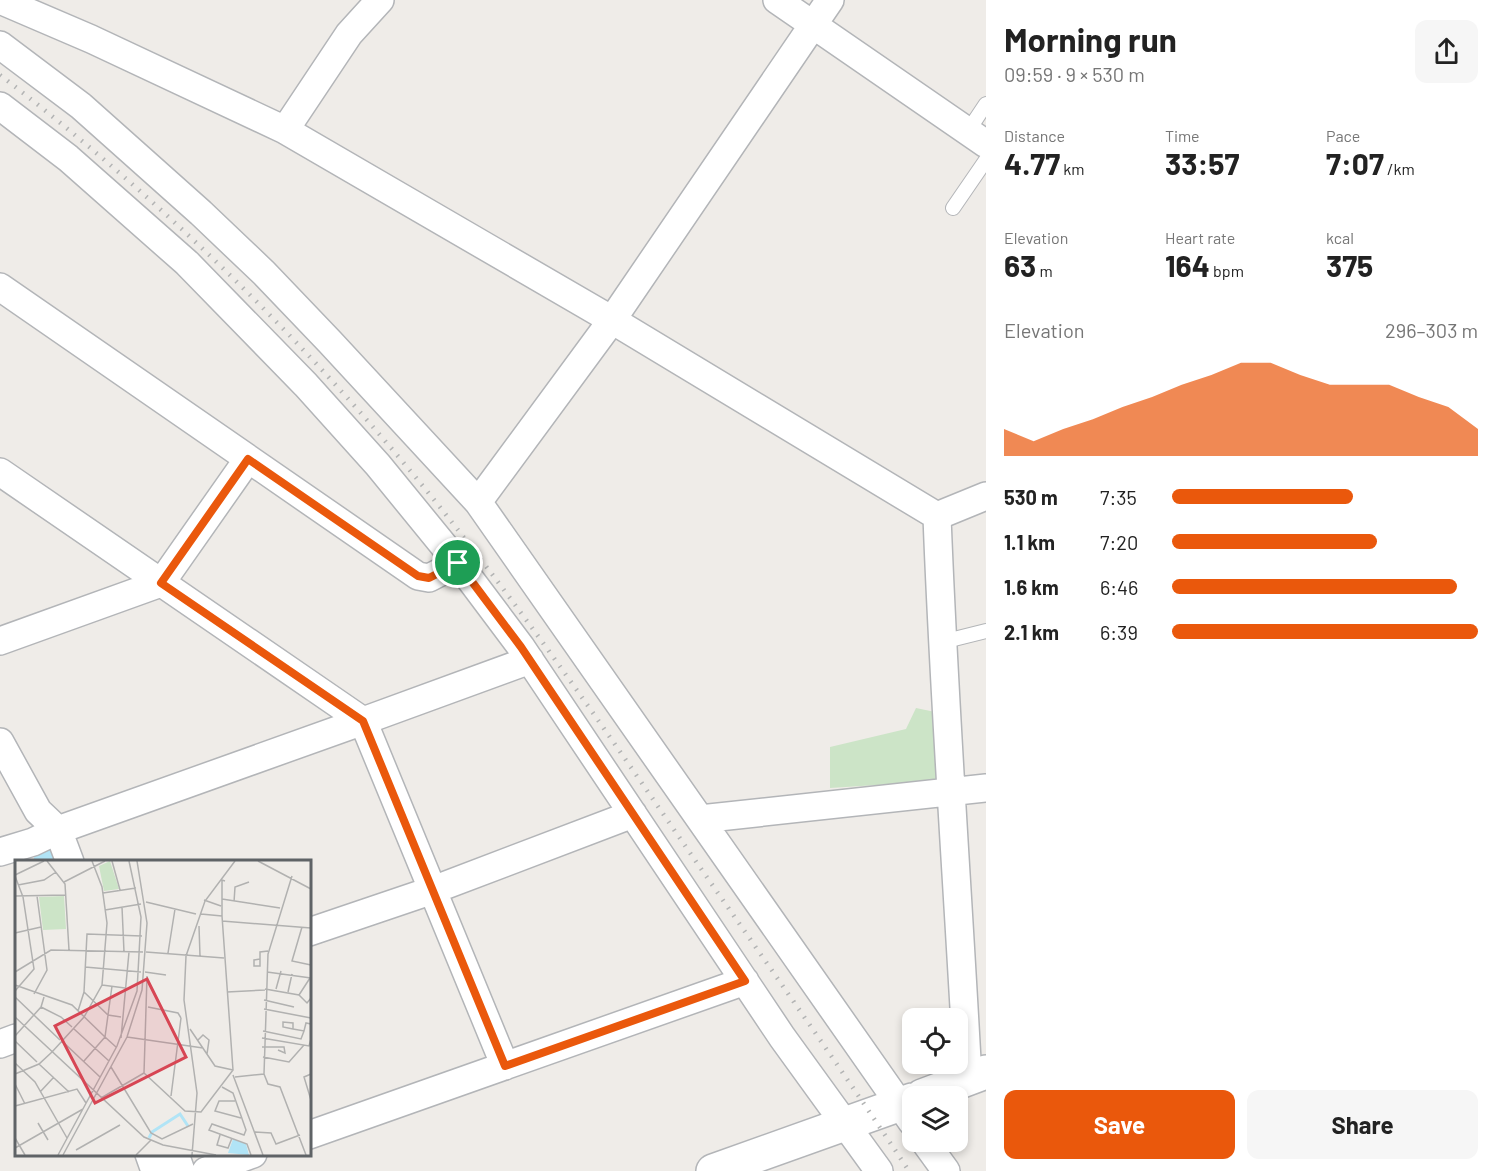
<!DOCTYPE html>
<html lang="en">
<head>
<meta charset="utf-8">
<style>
  :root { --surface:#fff; --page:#f6f6f6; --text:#222; --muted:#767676; --accent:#ea580c }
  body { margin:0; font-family:Barlow,sans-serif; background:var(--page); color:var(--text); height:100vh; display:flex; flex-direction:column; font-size:22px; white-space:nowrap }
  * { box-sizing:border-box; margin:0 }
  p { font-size:20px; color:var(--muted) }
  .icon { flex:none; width:33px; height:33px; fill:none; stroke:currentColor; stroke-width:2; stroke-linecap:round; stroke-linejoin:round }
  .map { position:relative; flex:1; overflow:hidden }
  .details { display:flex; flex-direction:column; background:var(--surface); width:510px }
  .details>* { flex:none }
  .controls { position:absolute; left:902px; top:1008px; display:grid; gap:12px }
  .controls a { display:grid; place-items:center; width:66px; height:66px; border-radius:12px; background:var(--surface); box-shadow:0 3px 9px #0003; font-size:30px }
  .pin { position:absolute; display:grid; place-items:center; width:51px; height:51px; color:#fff; margin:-26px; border:3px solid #fff; border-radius:50%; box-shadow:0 2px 6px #0007 }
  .round { display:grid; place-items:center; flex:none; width:63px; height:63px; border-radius:12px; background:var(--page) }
  .overview { display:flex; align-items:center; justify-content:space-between; height:102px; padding:0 18px }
  h1 { font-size:33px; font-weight:700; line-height:45px }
  .metrics { display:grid; grid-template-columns:repeat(3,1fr); gap:9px; height:102px; padding:6px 18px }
  .metrics div { display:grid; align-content:center }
  .metrics b { font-size:30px; font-weight:700 }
  .metrics small { font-size:16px; font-weight:400 }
  .metrics p { font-size:16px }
  .chart { height:168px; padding:12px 18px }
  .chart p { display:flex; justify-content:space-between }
  .chart svg { width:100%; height:108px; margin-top:6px; fill:var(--accent); opacity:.7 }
  .button { display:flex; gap:12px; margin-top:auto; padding:12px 18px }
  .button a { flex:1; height:69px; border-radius:12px; background:var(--accent); color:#fff; font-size:24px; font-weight:700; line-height:69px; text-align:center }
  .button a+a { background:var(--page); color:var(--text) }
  ul { padding:0 18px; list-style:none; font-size:20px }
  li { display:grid; grid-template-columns:96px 72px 1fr; align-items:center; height:45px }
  li i { height:15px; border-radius:8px; background:var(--accent) }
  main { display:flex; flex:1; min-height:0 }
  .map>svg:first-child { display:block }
  .green { fill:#cce4c7 }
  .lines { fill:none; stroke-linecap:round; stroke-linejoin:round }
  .river { stroke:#b1e4f6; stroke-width:40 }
  .service-casing { stroke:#b3b5b8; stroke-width:16 }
  .minor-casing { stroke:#b3b5b8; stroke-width:30 }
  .tertiary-casing { stroke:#b3b5b8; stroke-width:36 }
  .service { stroke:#fff; stroke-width:14 }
  .minor { stroke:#fff; stroke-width:27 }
  .tertiary { stroke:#fff; stroke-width:33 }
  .rail { stroke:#b3b4b4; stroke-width:4.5; stroke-dasharray:1.5 8; stroke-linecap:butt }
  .route-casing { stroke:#fff; stroke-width:12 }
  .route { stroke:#ea580c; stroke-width:8 }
  .inset-river { fill:none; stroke:#b1e4f6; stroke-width:3 }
  .inset-road { fill:none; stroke:#b1b1b0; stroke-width:1.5 }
  .view { fill:#d74654; fill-opacity:0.15; stroke:#d74654; stroke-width:3 }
  .inset-edge { fill:none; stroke:#5f6366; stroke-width:3 }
</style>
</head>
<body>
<main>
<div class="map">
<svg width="986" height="1171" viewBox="0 0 986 1171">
  <rect width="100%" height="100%" fill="#efece8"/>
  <path class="green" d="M 916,708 L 935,712 L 939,781 L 830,788 L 830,747 L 906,729 Z"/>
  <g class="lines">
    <path class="river" d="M 54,859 L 55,862"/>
    <defs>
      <path id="service" d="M 968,131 L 986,104
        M 953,208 L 986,160
        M 942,642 L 986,631"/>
      <path id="minor" d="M 0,0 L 91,39 L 285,130 L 612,320 L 937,516
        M 777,0 L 986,144
        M 0,45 L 81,106 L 201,213 L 264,273 L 330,342 L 478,502 L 912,1122
        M 0,106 L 68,158 L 187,263 L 306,385 L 378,465 L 458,563 L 521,647 L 782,1037 L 879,1171
        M 285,130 L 349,34 L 380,0
        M 0,287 L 418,576 L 429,578 L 458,563
        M 0,472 L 363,721 L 530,660
        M 478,502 L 612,320 L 830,0
        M 937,516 C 944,704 958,891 968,1079
        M 937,516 L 986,496
        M 0,641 L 161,583 L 248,459
        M 0,742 L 38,811 L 58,830 L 70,862
        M 700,819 L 986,788
        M 0,852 L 33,842 L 58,830 L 363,721 L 505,1066
        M 309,932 L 433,890 L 633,814
        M 0,1044 L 16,1038
        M 309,1135 L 745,981
        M 925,1142 L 946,1171
        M 149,1154 L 155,1171
        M 175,1154 L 181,1171
        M 206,1171 L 253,1154"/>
      <path id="tertiary" d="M 922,1096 L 986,1072
        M 713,1171 L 912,1100"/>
    </defs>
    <use href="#service" class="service-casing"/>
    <use href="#minor" class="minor-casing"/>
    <use href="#tertiary" class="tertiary-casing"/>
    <use href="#service" class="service"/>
    <use href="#minor" class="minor"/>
    <use href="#tertiary" class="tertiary"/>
    <path class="rail" d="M 0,75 C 170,206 325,360 458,530 C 542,637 619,750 697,863 C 768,965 840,1067 909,1171"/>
  </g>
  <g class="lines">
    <defs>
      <path id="route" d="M 248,459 L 418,576 L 429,578 L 458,563 L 521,647 L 745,981 L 505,1066 L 363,721 L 161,583 Z"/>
    </defs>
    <use href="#route" class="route-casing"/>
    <use href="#route" class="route"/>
  </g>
  <g transform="translate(15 860)">
    <rect width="296" height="296" fill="#efece8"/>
    <path d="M 95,1 L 104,29 L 89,31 L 84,6 ZM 49,36 L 51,69 L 28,70 L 24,37 Z" fill="#cce4c7"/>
    <path d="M 218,279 L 231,284 L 234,295 L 213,293 Z" fill="#b1e4f6"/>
    <path class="inset-river" d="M 134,278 L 137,272 L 165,254 L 173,266"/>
    <path class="inset-road" d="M 32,1 L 50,24 L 54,90M 97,1 L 105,30M 243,1 L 296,29M 0,15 L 29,1M 0,16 L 8,37 L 19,109 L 0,131M 49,22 L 90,1M 3,25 L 29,20 L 41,12M 88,33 L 121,28M 0,36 L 51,35M 207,39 L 265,48M 189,40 L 206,46M 131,42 L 181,54M 219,42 L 220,27 L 234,22M 107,47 L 109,92M 90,50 L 126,44M 186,54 L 207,56M 207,61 L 296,68M 184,66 L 185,96M 287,67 L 277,101 L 296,105M 0,73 L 26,67M 131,92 L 209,98M 153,93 L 160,49M 245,99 L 239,100 L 239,106 L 245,106 L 245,92 L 253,91M 70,107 L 126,112M 0,112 L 36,90 L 128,92M 130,112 L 151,115M 252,112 L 296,118M 0,125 L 57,145 L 90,177 L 69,201M 87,125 L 110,128M 97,126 L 90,177 L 101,187M 250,129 L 284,135 L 292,143 L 296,138M 261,129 L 266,111M 69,132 L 93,155 L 106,157M 212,132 L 250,130M 273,132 L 277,114M 19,134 L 32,110 L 22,36M 284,135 L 295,118M 0,137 L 45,180M 249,140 L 279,147M 26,147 L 46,157 L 57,167M 133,147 L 163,153 L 166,158M 249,149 L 296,158M 63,151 L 69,132 L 72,74 L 127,76M 0,157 L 129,277 L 148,285 L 201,295M 59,169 L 94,201M 175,169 L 200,206 L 218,210M 278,169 L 278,163 L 268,162 L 268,167 L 278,169 L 289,171 L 291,163 L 296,164M 248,171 L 286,179 L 289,171M 0,176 L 26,147 L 29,137M 112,177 L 188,188M 106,178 L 114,92M 247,178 L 294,186 L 296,179M 183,180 L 188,175 L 194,180 L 192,194M 0,181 L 22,202M 47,181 L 85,217M 247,187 L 269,187 L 270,193 L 263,190M 248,197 L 274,202 L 289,185M 0,203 L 20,222 L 52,278M 24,204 L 54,232M 96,207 L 136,273 L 147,279 L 178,264M 129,213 L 170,251 L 186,252 L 218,210 L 207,56 L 207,20 L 210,21M 129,213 L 132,116M 0,214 L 24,204 L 37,192 L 69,157 L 87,125 L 92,63 L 87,27 L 77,1M 249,214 L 253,224 L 265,227 L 291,295M 296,214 L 289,217 L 296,240M 218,215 L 248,295M 220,217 L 249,214 L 253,94 L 277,16M 0,224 L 10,244M 207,227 L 218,233 L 231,270 L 229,275 L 197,264 L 194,270 L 232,284 L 236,295M 25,232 L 39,217M 156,236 L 166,158M 86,238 L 129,213M 220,241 L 204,241 L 200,251 L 226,258M 0,246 L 62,229 L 71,243M 23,263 L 33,280M 240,272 L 256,273 L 261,284 L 285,275M 205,275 L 202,285 L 213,288 L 217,278M 0,278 L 10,295M 0,288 L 68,249M 61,290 L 105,265M 43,295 L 102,186 L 122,131 L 126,57 L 114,1M 48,295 L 112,177 L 127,130 L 132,63 L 122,1M 121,295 L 136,280M 177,295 L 182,233 L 169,140 L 171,96 L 190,41 L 220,1"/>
    <path class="view" d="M 132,119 L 171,197 L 80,243 L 40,166 Z"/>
    <rect width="296" height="296" class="inset-edge"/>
  </g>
</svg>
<div class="controls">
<a><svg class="icon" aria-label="locate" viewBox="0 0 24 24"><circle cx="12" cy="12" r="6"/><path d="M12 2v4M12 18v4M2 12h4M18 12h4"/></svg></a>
<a><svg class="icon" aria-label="layers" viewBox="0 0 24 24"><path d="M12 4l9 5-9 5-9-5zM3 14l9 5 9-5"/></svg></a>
</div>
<div class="pin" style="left:458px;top:563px;background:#1e9e55"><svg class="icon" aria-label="arrive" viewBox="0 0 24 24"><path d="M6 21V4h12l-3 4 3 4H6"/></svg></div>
</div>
<section class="details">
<div class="overview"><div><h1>Morning run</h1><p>09:59 · 9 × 530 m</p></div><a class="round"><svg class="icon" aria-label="share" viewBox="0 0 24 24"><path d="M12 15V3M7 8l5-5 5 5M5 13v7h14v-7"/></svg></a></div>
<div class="metrics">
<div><p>Distance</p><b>4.77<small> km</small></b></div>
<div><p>Time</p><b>33:57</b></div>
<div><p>Pace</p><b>7:07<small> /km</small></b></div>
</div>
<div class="metrics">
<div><p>Elevation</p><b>63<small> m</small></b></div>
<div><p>Heart rate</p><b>164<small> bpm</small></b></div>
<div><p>kcal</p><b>375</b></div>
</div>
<div class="chart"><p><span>Elevation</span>296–303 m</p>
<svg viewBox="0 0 160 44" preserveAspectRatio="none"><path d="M0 44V33L10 38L20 33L30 29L40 24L50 20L60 15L70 11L80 6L90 6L100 11L110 15L120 15L130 15L140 20L150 24L160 33V44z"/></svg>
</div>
<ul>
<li><b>530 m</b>7:35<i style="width:59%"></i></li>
<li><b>1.1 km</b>7:20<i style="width:67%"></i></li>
<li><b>1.6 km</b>6:46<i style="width:93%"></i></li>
<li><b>2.1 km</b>6:39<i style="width:100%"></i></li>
</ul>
<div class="button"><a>Save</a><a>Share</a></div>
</section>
</main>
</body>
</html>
